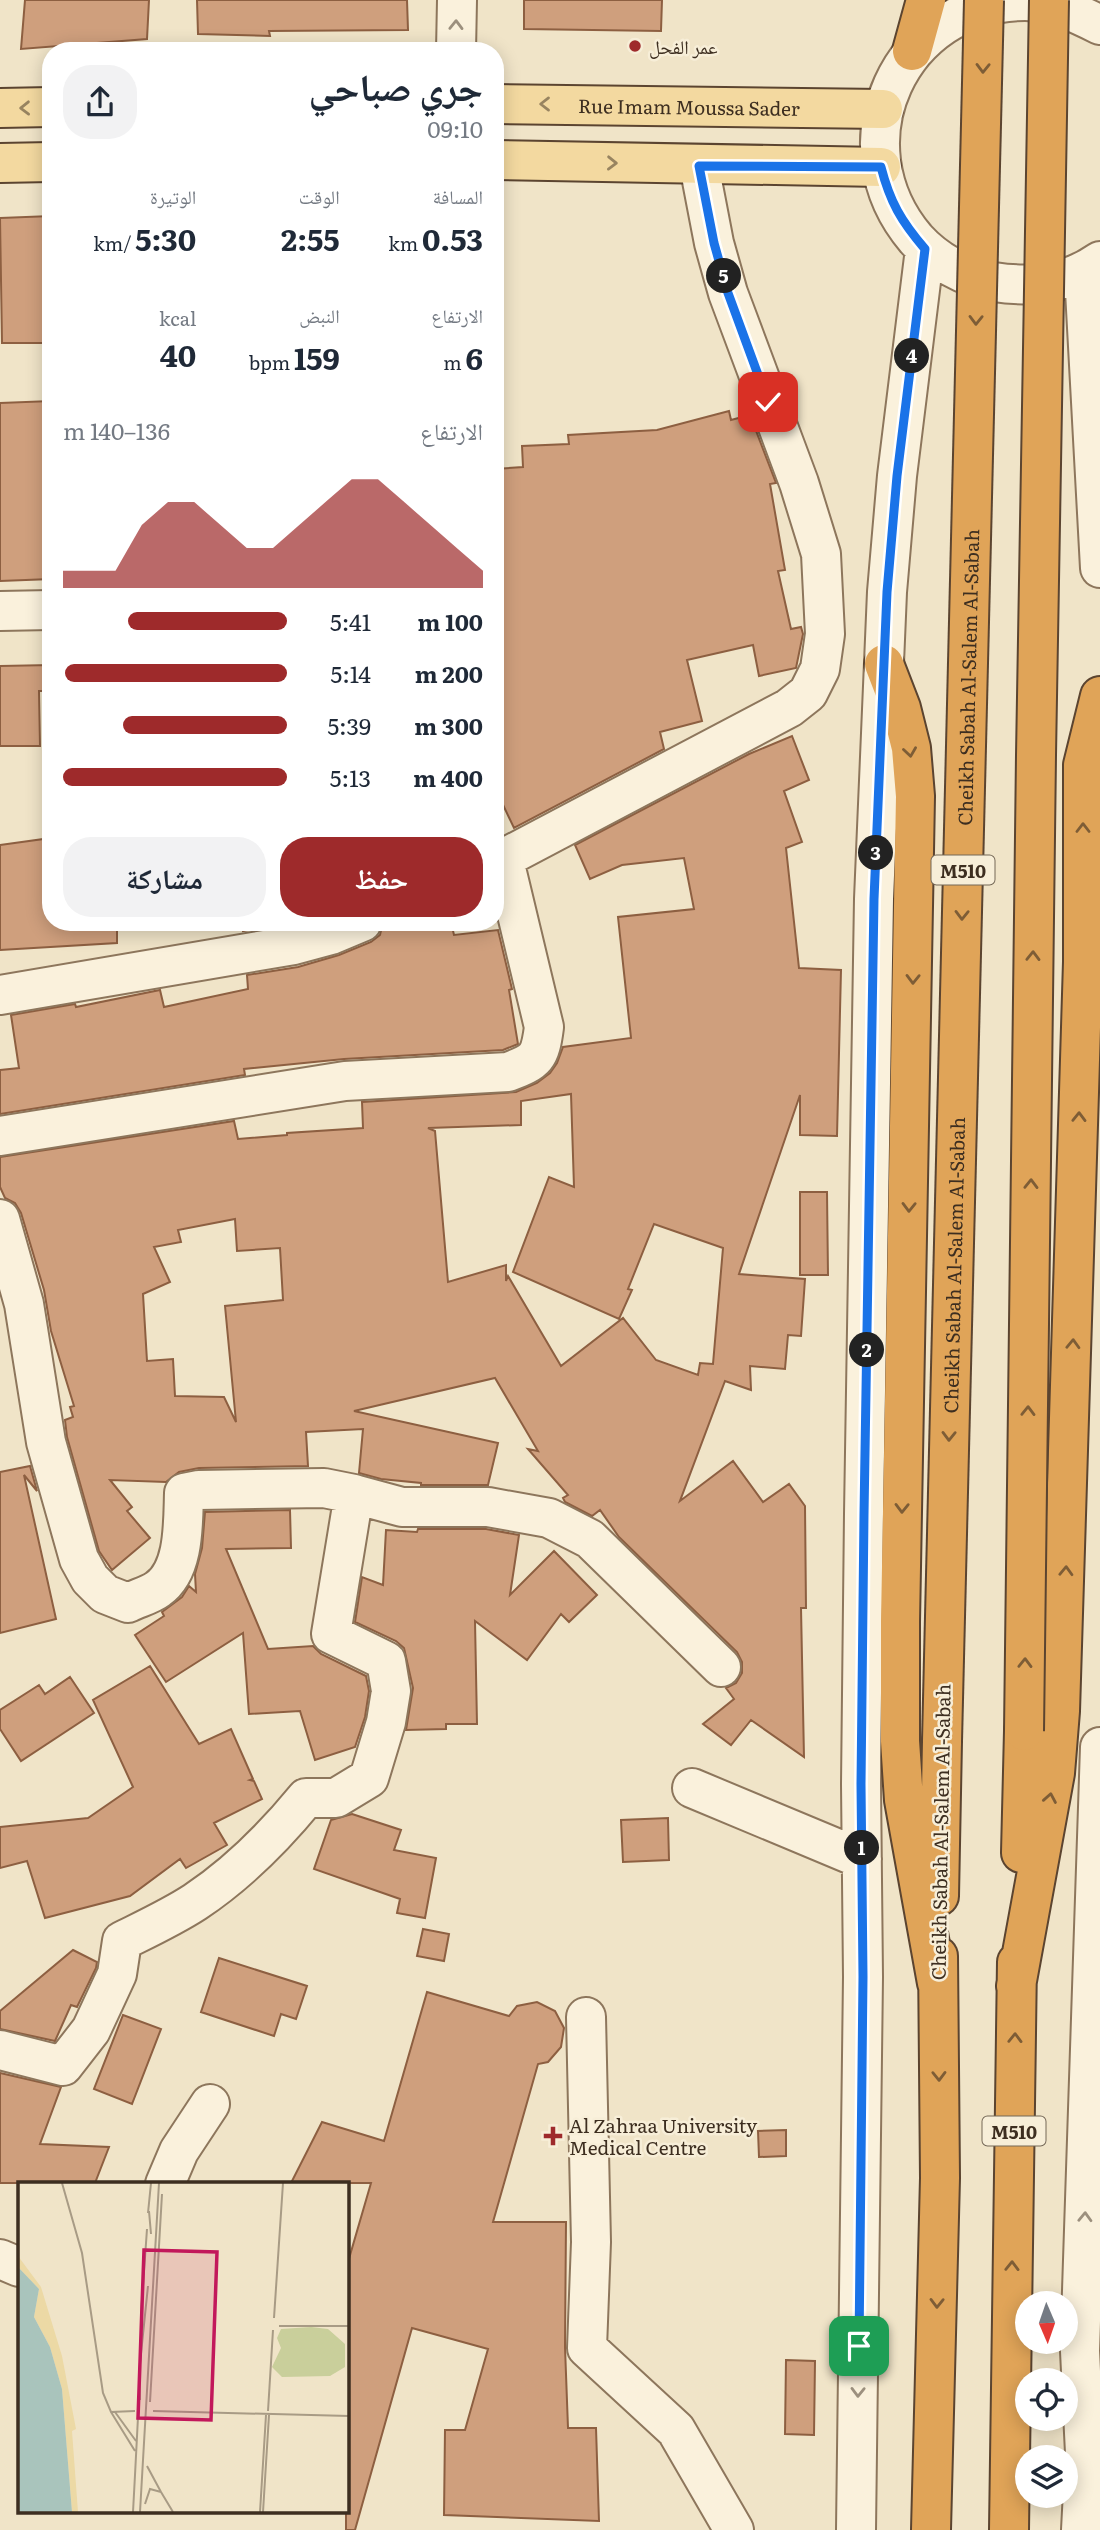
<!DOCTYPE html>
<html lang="ar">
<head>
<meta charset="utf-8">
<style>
  :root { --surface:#fff; --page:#f2f2f3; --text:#1f2937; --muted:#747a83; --accent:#9e2a2b }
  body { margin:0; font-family:Literata,"Noto Naskh Arabic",serif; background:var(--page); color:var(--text); direction:rtl; height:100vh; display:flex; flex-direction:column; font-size:26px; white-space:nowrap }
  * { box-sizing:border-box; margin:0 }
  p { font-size:23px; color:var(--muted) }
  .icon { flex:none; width:38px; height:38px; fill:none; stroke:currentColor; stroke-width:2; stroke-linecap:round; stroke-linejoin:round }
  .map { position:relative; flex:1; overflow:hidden; direction:ltr }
  .details { position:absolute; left:42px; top:42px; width:462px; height:889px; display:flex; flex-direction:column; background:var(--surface); border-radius:28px; box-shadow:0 4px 18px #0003; direction:rtl }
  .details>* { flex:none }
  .needle { width:46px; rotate:178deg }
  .buttons { position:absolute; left:1015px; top:2291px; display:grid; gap:14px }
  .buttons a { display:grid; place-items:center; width:63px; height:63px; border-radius:50%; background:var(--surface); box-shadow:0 4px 18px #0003; font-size:35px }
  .pin { position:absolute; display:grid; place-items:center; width:60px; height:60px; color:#fff; margin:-30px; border-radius:14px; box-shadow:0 4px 10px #0006 }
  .km { position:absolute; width:35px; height:35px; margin:-18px; border-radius:50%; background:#222; color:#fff; font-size:19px; line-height:35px; text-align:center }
  .round { display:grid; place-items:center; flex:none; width:74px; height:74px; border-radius:28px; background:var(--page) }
  .head { display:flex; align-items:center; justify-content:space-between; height:119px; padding:0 21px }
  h1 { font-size:38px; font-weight:700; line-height:52px }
  .metrics { display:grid; grid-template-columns:repeat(3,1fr); gap:10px; height:119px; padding:7px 21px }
  .metrics div { display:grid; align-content:center }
  .metrics b { font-size:30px; font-weight:700 }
  .metrics small { font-size:19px; font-weight:400 }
  .metrics p { font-size:19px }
  .chart { height:196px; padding:14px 21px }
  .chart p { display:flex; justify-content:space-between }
  .chart svg { width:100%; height:126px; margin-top:7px; fill:var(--accent); opacity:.7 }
  .cta { display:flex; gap:14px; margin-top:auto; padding:14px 21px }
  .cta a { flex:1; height:80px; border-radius:28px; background:var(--accent); color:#fff; font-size:28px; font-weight:700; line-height:80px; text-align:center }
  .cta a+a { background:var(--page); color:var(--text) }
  ul { padding:0 21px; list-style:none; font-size:23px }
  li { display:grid; grid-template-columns:112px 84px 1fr; align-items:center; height:52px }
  li i { height:18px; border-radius:9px; background:var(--accent) }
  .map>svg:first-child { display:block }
  .building { fill:#cf9f7d; stroke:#8d5f41; stroke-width:2; fill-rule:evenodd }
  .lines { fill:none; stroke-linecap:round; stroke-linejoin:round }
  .minor-casing { stroke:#8d765c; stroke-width:42 }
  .major-casing { stroke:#5b4430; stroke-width:42 }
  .highway-casing { stroke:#5b4430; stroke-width:42 }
  .minor { stroke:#faf1dc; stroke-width:38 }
  .major { stroke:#f3d9a0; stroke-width:38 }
  .highway { stroke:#e0a458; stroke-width:38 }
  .highway-bridge-casing { stroke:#5b4430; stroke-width:42; stroke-linecap:butt }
  .highway-bridge { stroke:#e0a458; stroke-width:38 }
  .oneway { stroke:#9c907e }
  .oneway2 { stroke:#7e5d36 }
  .oneway3 { stroke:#988460 }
  .route-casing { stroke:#fff; stroke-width:14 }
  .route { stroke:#1a73e8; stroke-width:9 }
  .poi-dot { fill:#9e2a2b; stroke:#f7eed8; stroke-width:2.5 }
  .labels { text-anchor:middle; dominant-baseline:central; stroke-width:5; stroke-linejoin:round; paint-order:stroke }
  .shield { fill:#f7eed8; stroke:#756857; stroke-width:2 }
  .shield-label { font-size:18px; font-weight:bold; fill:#3d2e20 }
  .poi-label { font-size:19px; fill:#3d2e20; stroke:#f7eed8; text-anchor:start }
  .street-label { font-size:19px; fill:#3d2e20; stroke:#f7eed8 }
  .inset-road { fill:none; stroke:#a89b85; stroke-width:2 }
  .view { fill:#c2185b; fill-opacity:0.15; stroke:#c2185b; stroke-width:3.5 }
  .inset-edge { fill:none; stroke:#3d2e20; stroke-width:3.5 }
</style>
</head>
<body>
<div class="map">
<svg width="1100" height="2530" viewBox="0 0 1100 2530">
  <rect width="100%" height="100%" fill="#f0e4c8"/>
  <path class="building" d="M 25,0 L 149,0 L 147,39 L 21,49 Z
    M 197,0 L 407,0 L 408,30 L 269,31 L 270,36 L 198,34 Z
    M 524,0 L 662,0 L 661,31 L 524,29 Z
    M 51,216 L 51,343 L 2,343 L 0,218 Z
    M 51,401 L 51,579 L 0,581 L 0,403 Z
    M 729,411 L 731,420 L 750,415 L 776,483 L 770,484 L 785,570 L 778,571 L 791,629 L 801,627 L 803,634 L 796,668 L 759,676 L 753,645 L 687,660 L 702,721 L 660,732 L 664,749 L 514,828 L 495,788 L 495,469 L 523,467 L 522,446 L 569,444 L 568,435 L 657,430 Z
    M 51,665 L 51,691 L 39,691 L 40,746 L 0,746 L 0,666 Z
    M 792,736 L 809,780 L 784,791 L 802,842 L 786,848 L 799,968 L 841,970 L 837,1136 L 800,1135 L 800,1095 L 739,1274 L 805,1279 L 801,1336 L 788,1335 L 785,1369 L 750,1366 L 751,1390 L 725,1381 L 680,1501 L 733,1461 L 763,1502 L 789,1484 L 805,1506 L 806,1608 L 801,1608 L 804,1757 L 751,1720 L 731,1745 L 703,1724 L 734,1699 L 726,1688 L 736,1683 L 742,1673 L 742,1662 L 737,1652 L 619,1537 L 600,1510 L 592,1516 L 565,1502 L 563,1498 L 568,1495 L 528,1449 L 538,1451 L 495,1378 L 354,1411 L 498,1443 L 488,1485 L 421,1485 L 421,1483 L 381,1479 L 359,1473 L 363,1429 L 306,1432 L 308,1466 L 199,1468 L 179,1472 L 166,1482 L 110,1480 L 132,1507 L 127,1511 L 150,1538 L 112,1570 L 99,1551 L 67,1437 L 65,1420 L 73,1417 L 70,1407 L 74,1406 L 51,1331 L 44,1290 L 21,1213 L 15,1203 L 5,1198 L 0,1187 L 0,1157 L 234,1121 L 238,1139 L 287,1135 L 287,1133 L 363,1128 L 362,1102 L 516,1092 L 537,1083 L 550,1073 L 557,1063 L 563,1047 L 631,1038 L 618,917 L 694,909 L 684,858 L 622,865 L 590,879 L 575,845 L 749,754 ZM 571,1094 L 574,1187 L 549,1177 L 513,1272 L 619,1319 L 632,1290 L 628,1289 L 654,1224 L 723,1248 L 713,1364 L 700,1363 L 698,1375 L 656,1360 L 623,1318 L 561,1366 L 508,1276 L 506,1281 L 506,1265 L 448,1282 L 435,1131 L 428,1128 L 521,1125 L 521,1101 ZM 235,1219 L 237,1251 L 280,1248 L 283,1300 L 225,1306 L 236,1422 L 224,1397 L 175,1396 L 173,1359 L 147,1361 L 143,1294 L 170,1282 L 154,1247 L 181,1242 L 178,1230 Z
    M 51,838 L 51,922 L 117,922 L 117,943 L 0,950 L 0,845 Z
    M 242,922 L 294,922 L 243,931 Z
    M 383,922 L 451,922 L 454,935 L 498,930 L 512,989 L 509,990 L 518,1044 L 503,1050 L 344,1059 L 244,1069 L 245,1075 L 0,1114 L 0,1070 L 19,1068 L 11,1015 L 75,1004 L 76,1007 L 160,990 L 164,1007 L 248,989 L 247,975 L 298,967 L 339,955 L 371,942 L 380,935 Z
    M 800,1192 L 827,1192 L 828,1275 L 800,1275 Z
    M 30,1466 L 37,1491 L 24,1475 L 56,1619 L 0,1633 L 0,1472 Z
    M 290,1510 L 291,1548 L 226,1549 L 268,1649 L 313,1646 L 321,1654 L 366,1676 L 369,1691 L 365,1717 L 355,1747 L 315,1760 L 300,1711 L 249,1714 L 243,1633 L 166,1682 L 135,1635 L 164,1616 L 162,1612 L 182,1597 L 189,1586 L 196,1592 L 195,1574 L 202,1548 L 205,1512 Z
    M 418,1529 L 486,1529 L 519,1535 L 510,1595 L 554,1551 L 597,1595 L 569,1622 L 561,1614 L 527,1660 L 475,1621 L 477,1724 L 446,1724 L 446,1729 L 406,1730 L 413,1688 L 404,1648 L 396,1641 L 355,1622 L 362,1577 L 383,1585 L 386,1530 L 417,1532 Z
    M 150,1666 L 199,1744 L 231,1729 L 253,1779 L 250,1780 L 254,1781 L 262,1799 L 214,1823 L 227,1845 L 186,1868 L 180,1859 L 130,1896 L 45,1918 L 27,1861 L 0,1868 L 0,1827 L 88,1818 L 133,1787 L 93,1700 Z
    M 70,1677 L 94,1713 L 21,1761 L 0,1729 L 0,1710 L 39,1685 L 45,1694 Z
    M 352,1814 L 401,1830 L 394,1850 L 436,1858 L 425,1918 L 397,1913 L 400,1899 L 314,1869 L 331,1820 Z
    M 668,1818 L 669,1860 L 623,1862 L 621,1820 Z
    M 423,1929 L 449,1934 L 444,1961 L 417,1956 Z
    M 73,1950 L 97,1962 L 96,1968 L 77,2007 L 71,2005 L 55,2041 L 0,2029 L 0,2011 Z
    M 219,1958 L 307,1986 L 296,2019 L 281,2014 L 274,2036 L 201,2012 Z
    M 427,1992 L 509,2016 L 517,2006 L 537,2002 L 555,2011 L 564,2028 L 561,2047 L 548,2062 L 538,2064 L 493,2222 L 566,2222 L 565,2347 L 568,2428 L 596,2428 L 599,2521 L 444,2515 L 445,2430 L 465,2430 L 488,2349 L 412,2328 L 355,2530 L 346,2530 L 346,2269 L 371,2183 L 291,2183 L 322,2122 L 384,2141 Z
    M 123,2015 L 161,2029 L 132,2104 L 94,2089 Z
    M 0,2073 L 61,2087 L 40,2144 L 109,2147 L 95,2183 L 0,2183 Z
    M 786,2130 L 786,2156 L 759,2157 L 758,2131 Z
    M 786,2360 L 815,2361 L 814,2435 L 785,2434 Z"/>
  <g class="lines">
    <defs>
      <path id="minor" d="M 1100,25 C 1076,13 1052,1 1025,1 C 899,2 835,144 916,239 C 935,260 965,278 994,282 C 1032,288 1067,284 1100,261
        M 456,51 L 457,0
        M 1084,272 L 1100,568
        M 0,611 L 51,610
        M 495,863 L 789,708 L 808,693 L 820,669 L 825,634 L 821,554 L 799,483 L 728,293 L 714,243 L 699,165
        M 0,995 L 294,945 L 331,935 L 362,922
        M 0,1136 L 345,1081 L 508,1072 C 537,1061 540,1058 544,1027 L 504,860
        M 0,1219 L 24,1304 L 46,1442 L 79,1559 L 90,1579 L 105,1594 L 128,1603 C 138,1598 150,1595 158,1589 C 185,1570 183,1523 184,1493 L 199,1490 L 324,1488 L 354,1494 L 331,1634 L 386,1661 L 391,1691 L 386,1722 L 369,1778 L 336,1798 L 306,1798 C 274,1837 237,1874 195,1902 C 172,1917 146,1929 122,1941 L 117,1974 L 91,2030 L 63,2066 L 0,2050
        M 354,1494 L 402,1507 L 488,1507 L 549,1518 L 590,1539 L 721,1667
        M 692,1788 L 862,1859
        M 586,2017 L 591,2242 L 587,2348 L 676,2430 L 734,2530
        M 165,2184 L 179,2151 L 210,2104
        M 0,2259 L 19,2267
        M 856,2530 L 863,1977 L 861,1784 L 864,1514 L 874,899 L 887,592 L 897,476 L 925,249
        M 1081,2530 L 1085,2453 L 1080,2351 L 1100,1747"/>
      <g id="major">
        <path id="s1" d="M 495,104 L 883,109"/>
        <path d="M 0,108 L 51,107"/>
        <path d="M 495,160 L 881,167"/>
        <path d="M 0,163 L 51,162"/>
      </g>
      <path id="highway" d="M 912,51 L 926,0
        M 884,664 L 901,708 L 911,748 L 915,796 L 900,1622 L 900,1741 L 904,1800 L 937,1983
        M 1021,1853 L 1024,1731
        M 939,1896 L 942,1741
        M 1016,1986 L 1055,1773 L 1060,1711 L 1083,962 L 1083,765 L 1100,696
        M 931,2530 L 940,2178 L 938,1956
        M 1009,2530 L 1017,1962"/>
    </defs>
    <use href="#minor" class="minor-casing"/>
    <use href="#major" class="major-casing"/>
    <use href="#highway" class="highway-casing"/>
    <use href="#minor" class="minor"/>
    <use href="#major" class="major"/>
    <use href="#highway" class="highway"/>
    <defs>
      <g id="highway-bridge">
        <path d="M 1024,1731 L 1036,755 L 1049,0"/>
        <path id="s2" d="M 942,1741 L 984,0"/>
      </g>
    </defs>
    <use href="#highway-bridge" class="highway-bridge-casing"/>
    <use href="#highway-bridge" class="highway-bridge"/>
  </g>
  <defs><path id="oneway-chevron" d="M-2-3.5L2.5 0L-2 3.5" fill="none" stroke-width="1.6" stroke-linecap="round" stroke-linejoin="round" transform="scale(1.75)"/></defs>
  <g class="oneway">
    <use href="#oneway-chevron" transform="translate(456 25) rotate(-89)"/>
    <use href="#oneway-chevron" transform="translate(1085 2217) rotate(-88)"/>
    <use href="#oneway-chevron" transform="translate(858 2392) rotate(91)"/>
  </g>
  <g class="oneway2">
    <use href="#oneway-chevron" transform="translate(983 68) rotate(91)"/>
    <use href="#oneway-chevron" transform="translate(976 320) rotate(91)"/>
    <use href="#oneway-chevron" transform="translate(910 752) rotate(82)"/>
    <use href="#oneway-chevron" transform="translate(1083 828) rotate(-90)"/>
    <use href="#oneway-chevron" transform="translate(962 915) rotate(91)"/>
    <use href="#oneway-chevron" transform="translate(1033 956) rotate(-89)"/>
    <use href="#oneway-chevron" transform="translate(913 979) rotate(91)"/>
    <use href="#oneway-chevron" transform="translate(1079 1117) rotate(-89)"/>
    <use href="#oneway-chevron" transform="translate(1031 1184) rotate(-89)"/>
    <use href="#oneway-chevron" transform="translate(909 1207) rotate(91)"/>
    <use href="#oneway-chevron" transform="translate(1073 1344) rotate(-88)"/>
    <use href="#oneway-chevron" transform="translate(1028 1411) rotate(-89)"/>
    <use href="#oneway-chevron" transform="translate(949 1436) rotate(91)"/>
    <use href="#oneway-chevron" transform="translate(902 1508) rotate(91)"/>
    <use href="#oneway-chevron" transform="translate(1066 1571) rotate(-88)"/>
    <use href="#oneway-chevron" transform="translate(1025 1663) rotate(-89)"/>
    <use href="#oneway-chevron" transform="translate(1050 1798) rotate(-80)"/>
    <use href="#oneway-chevron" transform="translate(1015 2038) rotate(-89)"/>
    <use href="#oneway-chevron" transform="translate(939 2076) rotate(89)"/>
    <use href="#oneway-chevron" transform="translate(1012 2266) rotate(-89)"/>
    <use href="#oneway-chevron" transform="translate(937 2303) rotate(91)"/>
  </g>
  <g class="oneway3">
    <use href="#oneway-chevron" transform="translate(545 104) rotate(-180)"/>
    <use href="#oneway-chevron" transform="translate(25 108) rotate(179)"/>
    <use href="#oneway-chevron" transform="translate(612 163) rotate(1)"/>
  </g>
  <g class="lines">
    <defs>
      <path id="route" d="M 768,402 L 728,293 L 714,243 L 699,166 L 881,167 C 890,202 901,221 925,249 L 897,476 L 887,592 L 874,899 L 864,1514 L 861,1784 L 863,1977 L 859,2346"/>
    </defs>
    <use href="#route" class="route-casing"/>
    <use href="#route" class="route"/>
  </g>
  <g class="poi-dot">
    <circle cx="635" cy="46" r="7"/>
    <path d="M549.5 2125.5h7v7h7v7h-7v7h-7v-7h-7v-7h7z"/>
  </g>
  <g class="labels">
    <g class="shield">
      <rect x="931.5" y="855.5" width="63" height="29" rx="5"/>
      <rect x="982.5" y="2116.5" width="63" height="29" rx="5"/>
    </g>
    <g class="shield-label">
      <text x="963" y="870">M510</text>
      <text x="1014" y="2131">M510</text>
    </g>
    <g class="poi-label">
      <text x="649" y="46">عمر الفحل</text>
      <text x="569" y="2125">Al Zahraa University<tspan x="569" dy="22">Medical Centre</tspan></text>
    </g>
    <g class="street-label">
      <text stroke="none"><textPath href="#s1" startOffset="194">Rue Imam Moussa Sader</textPath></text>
      <text stroke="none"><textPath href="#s2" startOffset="1064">Cheikh Sabah Al-Salem Al-Sabah</textPath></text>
      <text stroke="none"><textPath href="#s2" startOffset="476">Cheikh Sabah Al-Salem Al-Sabah</textPath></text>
      <text transform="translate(940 1832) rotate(-89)">Cheikh Sabah Al-Salem Al-Sabah</text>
    </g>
  </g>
  <g transform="translate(18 2182)">
    <rect width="331" height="331" fill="#f0e4c8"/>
    <path d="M 293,145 L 310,147 L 327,162 L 327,185 L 312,194 L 264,195 L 254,185 L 263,166 L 259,156 L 263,147 Z" fill="#c9cf9b"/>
    <path d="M 0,74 L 23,105 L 44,174 L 58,247 L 54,249 L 60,330 L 54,330 L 44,207 L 32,165 L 16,135 L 21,107 L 0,85 Z" fill="#ecd9a5"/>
    <path d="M 0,85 L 21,107 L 16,135 L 32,165 L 44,207 L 54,330 L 0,330 Z" fill="#a9c4bc"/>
    <path class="inset-road" d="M 44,1 L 64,71 L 85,211 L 93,230 L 117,229M 131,29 L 133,52M 130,31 L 133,1M 123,132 L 129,47M 256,136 L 265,1M 261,144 L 331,144M 121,190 L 122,218M 121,191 L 130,104M 132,220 L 144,12M 135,229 L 331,234M 250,229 L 255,148M 93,230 L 117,269M 97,230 L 118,259M 129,284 L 143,310M 117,293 L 120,235M 143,310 L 155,330M 127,322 L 132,307 L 143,310M 115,330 L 117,293M 122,330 L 141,1M 242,330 L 248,233M 245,330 L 251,233"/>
    <path class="view" d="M 126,68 L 199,70 L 193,238 L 120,236 Z"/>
    <rect width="331" height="331" class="inset-edge"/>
  </g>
</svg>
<div class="buttons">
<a><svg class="needle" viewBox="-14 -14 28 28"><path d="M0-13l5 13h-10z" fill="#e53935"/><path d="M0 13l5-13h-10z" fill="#747a83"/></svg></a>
<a><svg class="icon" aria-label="locate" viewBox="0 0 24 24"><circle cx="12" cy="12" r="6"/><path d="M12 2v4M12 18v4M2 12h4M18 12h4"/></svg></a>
<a><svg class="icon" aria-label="layers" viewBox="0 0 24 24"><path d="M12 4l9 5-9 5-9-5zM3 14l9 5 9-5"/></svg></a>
</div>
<div class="pin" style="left:859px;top:2346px;background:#1e9e55"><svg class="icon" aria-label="arrive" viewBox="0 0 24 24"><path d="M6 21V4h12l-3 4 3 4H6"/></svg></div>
<div class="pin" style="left:768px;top:402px;background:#d93025"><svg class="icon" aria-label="check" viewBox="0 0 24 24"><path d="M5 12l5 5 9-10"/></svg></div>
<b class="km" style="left:862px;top:1848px">1</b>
<b class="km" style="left:867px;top:1350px">2</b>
<b class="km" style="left:876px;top:853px">3</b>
<b class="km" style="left:912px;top:356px">4</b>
<b class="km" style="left:724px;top:276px">5</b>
<section class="details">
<div class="head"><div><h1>جري صباحي</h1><p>09:10</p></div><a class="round"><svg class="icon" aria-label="share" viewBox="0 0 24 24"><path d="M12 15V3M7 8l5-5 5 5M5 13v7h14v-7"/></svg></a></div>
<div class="metrics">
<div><p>المسافة</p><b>0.53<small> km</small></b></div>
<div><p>الوقت</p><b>2:55</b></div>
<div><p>الوتيرة</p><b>5:30<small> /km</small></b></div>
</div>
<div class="metrics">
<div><p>الارتفاع</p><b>6<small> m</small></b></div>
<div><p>النبض</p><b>159<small> bpm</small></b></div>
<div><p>kcal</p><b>40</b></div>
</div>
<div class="chart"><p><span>الارتفاع</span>136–140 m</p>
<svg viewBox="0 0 160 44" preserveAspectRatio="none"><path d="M0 44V38L10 38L20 38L30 22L40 14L50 14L60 22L70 30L80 30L90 22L100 14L110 6L120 6L130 14L140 22L150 30L160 38V44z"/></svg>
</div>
<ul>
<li><b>100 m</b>5:41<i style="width:71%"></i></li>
<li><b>200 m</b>5:14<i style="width:99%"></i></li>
<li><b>300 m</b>5:39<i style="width:73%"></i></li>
<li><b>400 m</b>5:13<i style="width:100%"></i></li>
</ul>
<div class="cta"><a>حفظ</a><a>مشاركة</a></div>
</section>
</div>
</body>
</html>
